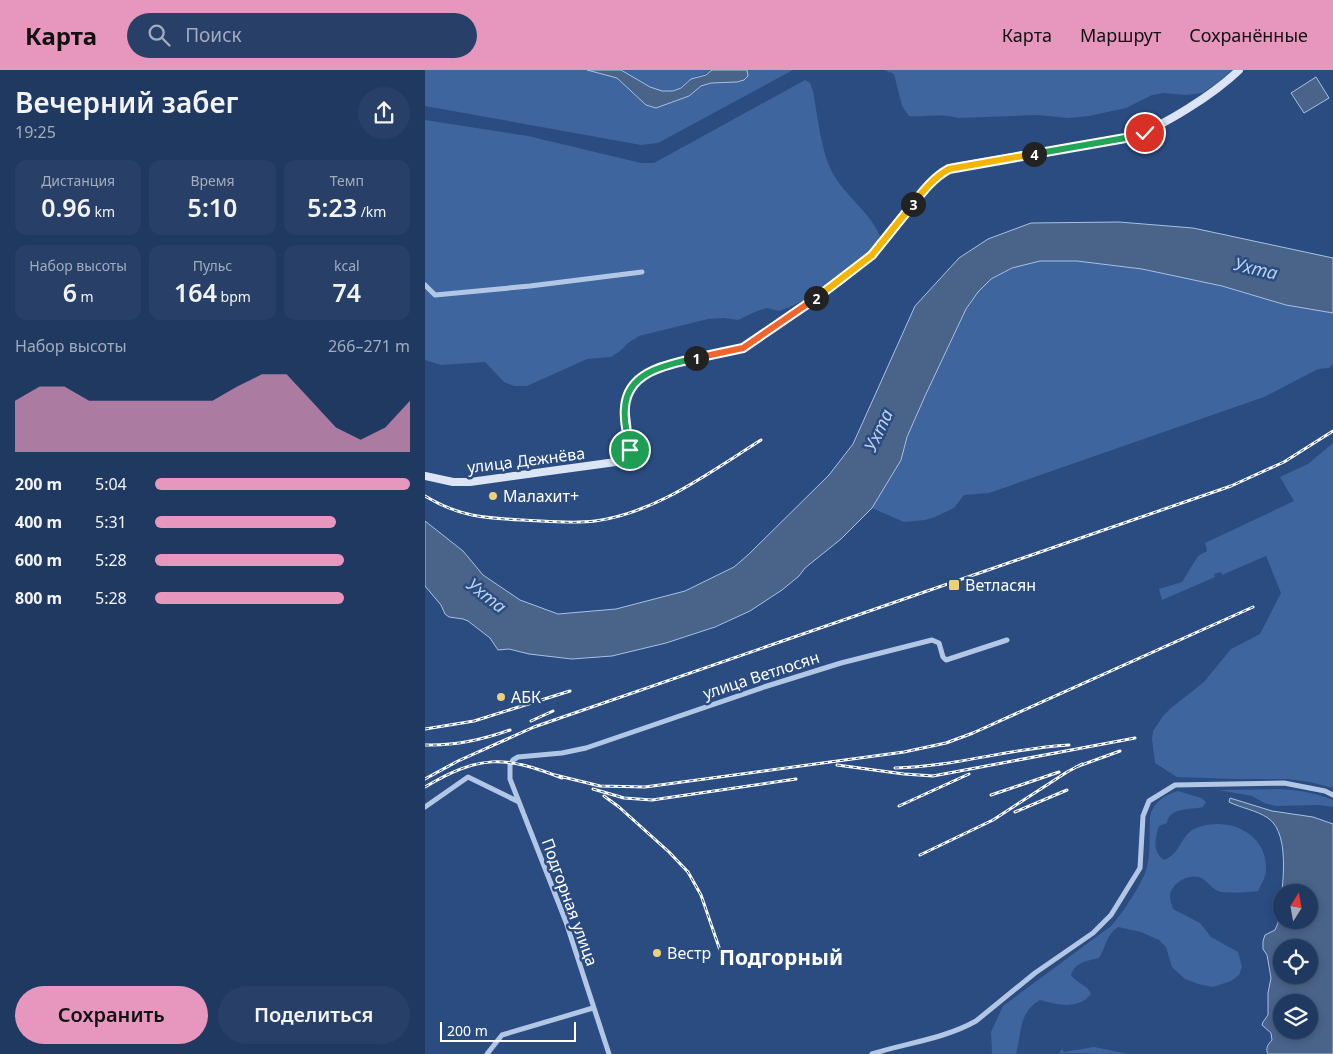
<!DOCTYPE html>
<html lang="ru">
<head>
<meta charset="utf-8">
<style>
  :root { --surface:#203961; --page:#284067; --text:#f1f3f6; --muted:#a2acbd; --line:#3d5376; --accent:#e797bd }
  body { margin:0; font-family:"Noto Sans",sans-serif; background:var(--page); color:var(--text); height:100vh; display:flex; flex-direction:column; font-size:19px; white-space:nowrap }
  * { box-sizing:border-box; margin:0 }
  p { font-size:16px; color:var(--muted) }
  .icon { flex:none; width:28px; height:28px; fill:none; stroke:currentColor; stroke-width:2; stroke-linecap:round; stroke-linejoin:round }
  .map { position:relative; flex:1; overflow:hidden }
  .details { display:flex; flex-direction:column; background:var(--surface); width:425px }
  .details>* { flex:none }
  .needle { width:32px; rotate:11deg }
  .controls { position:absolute; left:848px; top:814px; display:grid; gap:10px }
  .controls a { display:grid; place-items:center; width:45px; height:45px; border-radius:50%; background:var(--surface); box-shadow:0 2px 8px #0003,0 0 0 1px var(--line); font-size:25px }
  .scale { position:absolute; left:15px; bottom:12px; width:136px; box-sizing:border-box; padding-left:5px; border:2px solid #fff; border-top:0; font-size:14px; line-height:18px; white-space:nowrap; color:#fff; -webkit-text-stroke:4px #2a4c81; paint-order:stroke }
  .pin { position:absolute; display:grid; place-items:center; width:42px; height:42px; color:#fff; margin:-21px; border:2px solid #fff; border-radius:50%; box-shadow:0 1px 5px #0007 }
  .km { position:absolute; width:25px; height:25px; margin:-12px; border-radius:50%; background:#222; color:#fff; font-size:14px; line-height:25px; text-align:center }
  .round { display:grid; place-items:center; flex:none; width:52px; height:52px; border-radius:26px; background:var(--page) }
  .headline { display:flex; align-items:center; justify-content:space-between; height:85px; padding:0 15px }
  h1 { font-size:28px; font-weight:600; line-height:38px }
  .stats { display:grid; grid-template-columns:repeat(3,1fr); gap:8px; height:85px; padding:5px 15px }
  .stats div { display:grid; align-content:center; border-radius:12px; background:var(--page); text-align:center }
  .stats b { font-size:25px; font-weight:600 }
  .stats small { font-size:14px; font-weight:400 }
  .stats p { font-size:14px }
  .chart { height:140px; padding:10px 15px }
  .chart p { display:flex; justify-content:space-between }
  .chart svg { width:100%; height:90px; margin-top:5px; fill:var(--accent); opacity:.7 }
  .primary-button { display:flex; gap:10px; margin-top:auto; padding:10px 15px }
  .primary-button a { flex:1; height:58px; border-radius:30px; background:var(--accent); color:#111; font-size:20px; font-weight:600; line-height:58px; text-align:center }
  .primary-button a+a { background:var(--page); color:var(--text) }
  ul { padding:0 15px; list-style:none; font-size:16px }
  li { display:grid; grid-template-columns:80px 60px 1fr; align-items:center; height:38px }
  li i { height:12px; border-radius:6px; background:var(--accent) }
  header { display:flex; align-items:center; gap:30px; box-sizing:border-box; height:70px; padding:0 25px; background:var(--accent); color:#111 }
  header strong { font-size:24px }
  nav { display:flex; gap:28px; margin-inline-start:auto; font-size:18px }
  .search { width:350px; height:45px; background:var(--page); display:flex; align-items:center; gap:12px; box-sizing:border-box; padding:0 18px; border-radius:28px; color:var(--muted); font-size:19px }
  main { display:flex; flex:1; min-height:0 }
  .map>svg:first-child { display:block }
  .green { fill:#3f659e }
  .water { fill:#4a6389; stroke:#a7c1e6; fill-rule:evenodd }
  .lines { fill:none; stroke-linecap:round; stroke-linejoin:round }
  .street { stroke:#b2c7e6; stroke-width:5 }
  .secondary { stroke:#dbe5f6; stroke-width:8 }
  .rail-casing { stroke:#fff; stroke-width:3 }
  .rail { stroke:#2a4c81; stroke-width:1; stroke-dasharray:4; stroke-linecap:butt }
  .split-1-casing { stroke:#fff; stroke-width:10 }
  .split-2-casing { stroke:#fff; stroke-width:10 }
  .split-3-casing { stroke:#fff; stroke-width:10 }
  .split-4-casing { stroke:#fff; stroke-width:10 }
  .split-5-casing { stroke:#fff; stroke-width:10 }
  .split-1 { stroke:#22a559; stroke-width:6 }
  .split-2 { stroke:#f0652b; stroke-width:6 }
  .split-3 { stroke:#f5b400; stroke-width:6 }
  .split-4 { stroke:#f5b400; stroke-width:6 }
  .split-5 { stroke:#22a559; stroke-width:6 }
  .poi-dot { fill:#ecd07a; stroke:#2a4c81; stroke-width:2 }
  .labels { text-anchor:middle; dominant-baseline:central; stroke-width:5; stroke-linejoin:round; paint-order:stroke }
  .street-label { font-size:16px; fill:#fff; stroke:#2a4c81 }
  .poi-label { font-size:16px; fill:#fff; stroke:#2a4c81; text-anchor:start }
  .water-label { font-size:18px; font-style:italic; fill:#bdd1ed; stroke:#2a4c81 }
  .district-label { font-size:21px; font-weight:bold; fill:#fff; stroke:#2a4c81 }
</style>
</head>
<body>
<header>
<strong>Карта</strong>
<div class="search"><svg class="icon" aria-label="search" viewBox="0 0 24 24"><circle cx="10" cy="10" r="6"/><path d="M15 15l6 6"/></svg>Поиск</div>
<nav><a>Карта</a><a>Маршрут</a><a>Сохранённые</a></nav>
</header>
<main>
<section class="details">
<div class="headline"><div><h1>Вечерний забег</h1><p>19:25</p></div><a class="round"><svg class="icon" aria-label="share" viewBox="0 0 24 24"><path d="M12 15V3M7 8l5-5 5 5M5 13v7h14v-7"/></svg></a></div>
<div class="stats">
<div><p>Дистанция</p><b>0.96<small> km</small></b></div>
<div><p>Время</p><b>5:10</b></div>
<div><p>Темп</p><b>5:23<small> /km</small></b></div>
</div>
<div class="stats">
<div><p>Набор высоты</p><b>6<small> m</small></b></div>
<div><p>Пульс</p><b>164<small> bpm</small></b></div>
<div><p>kcal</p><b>74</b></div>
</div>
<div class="chart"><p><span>Набор высоты</span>266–271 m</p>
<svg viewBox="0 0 160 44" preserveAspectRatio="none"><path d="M0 44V19L10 12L20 12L30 19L40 19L50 19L60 19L70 19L80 19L90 12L100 6L110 6L120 19L130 32L140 38L150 32L160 19V44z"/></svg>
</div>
<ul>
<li><b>200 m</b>5:04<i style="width:100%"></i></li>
<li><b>400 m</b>5:31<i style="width:71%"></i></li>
<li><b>600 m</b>5:28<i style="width:74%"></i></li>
<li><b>800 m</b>5:28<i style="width:74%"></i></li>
</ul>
<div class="primary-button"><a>Сохранить</a><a>Поделиться</a></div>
</section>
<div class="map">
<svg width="908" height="984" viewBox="0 0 908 984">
  <rect width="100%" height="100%" fill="#2a4c81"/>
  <path class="green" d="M 0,0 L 162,0 L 192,8 L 212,27 L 231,38 L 270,20 C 284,9 303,14 319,10 L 323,6 L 322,0 L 368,0 L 233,73 L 216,75 L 0,36 Z
    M 196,0 L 287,0 C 280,5 273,5 266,9 C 260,12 257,18 250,20 C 231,27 212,7 196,0 Z
    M 459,0 L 807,0 L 792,13 L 777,23 L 761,25 L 739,23 L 727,25 L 701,38 L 664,46 L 644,48 L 612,45 L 533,48 C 517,43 500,47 484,46 L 477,36 L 469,4 Z
    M 380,10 L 385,13 L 388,21 C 393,48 396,85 410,107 C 424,129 445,143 455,166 L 451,174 L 444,181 L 381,229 L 367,236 L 354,241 L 342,238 L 332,241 L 313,250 L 299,248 L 283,249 L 214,266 L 203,273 L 195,281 L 186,287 L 162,289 L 102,316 L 89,316 L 79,312 L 60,292 L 16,295 L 0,290 L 0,50 L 103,66 L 216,93 L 229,93 Z
    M 615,191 L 652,191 L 717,199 L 797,216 L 861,235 L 908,243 L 908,294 L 904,298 L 893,299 L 839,327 L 564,423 L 539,425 L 529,438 L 510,447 L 500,450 L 479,452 L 447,438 L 476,390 L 482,367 L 500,326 L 541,239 L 553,222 L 566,209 L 587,198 Z
    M 908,373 L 908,718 L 885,712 L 863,709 L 810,709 L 752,707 L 730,693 L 727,669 L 728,661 L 738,646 L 746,638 L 779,612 L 806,579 L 835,564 L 856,523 L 841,486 L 797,505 L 796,502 L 789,504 L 790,507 L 737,530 L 734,519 L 757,512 L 773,486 L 782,481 L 780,473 L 869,431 L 855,407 L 883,394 Z
    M 855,719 C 873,720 891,723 908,730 L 908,737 L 894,735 L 851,736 L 839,733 L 827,726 L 794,720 Z
    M 753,721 L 776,728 L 781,732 L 778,737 C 765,740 744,737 742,753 L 734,756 C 730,768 727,782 739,790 C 758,783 754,763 774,757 C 804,747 842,763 841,799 C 841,807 836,815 833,821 C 825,822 800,824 793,821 C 786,818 782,810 774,807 C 762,804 745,814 745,827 C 745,831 747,835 748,839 L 775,853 L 786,867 L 813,882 L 817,897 L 814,905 L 806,911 L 788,917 L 773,914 L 760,909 L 747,897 L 741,877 L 734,870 L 716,862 L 693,857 C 681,865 681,877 674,888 C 662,891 650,892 646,905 C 651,913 663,915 666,924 C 653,940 633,935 615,930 C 593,943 597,962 591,984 L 567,984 L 566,962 L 578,936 L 686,856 C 696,846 719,811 722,797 C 726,781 724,762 725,746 C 729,732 739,725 753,721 Z
    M 669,977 L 703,984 L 634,983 L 637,979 L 639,982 Z"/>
  <path class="water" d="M 162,0 L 196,0 L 225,17 L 237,21 L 248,21 L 256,18 L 266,9 L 281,5 L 287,0 L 322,0 L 323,6 L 319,10 L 312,12 L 286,13 L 276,16 L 264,26 L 231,38 L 221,35 L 192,8 Z
    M 891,7 L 904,28 L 879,43 L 866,23 Z
    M 694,152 L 768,158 L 908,188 L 908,243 L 861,235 L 797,216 L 717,199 L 652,191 L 615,191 L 587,198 L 566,209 L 553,222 L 541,239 L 500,326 L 482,367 L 476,390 L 447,438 L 416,469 L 380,498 L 374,506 L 357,520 L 325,541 L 290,557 L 241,573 L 187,586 L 147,589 L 104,584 L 84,579 L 73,580 L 65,568 L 43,551 L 38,549 L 24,547 L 20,544 L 16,535 L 0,516 L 0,451 L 38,481 L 58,505 L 95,530 L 133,544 L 191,539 L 260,521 L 309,497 L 324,484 L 404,405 L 428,374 L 490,236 L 534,188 L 563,169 L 606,153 Z
    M 805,728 L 847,741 L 888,747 L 908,754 L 908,984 L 843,984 C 840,979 843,974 847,970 L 846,963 L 837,955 L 838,952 L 843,945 L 843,923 L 846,908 L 842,885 L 838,879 L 838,871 L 840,865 L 850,860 L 853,853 C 856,827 868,765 843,748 C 831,740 816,738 804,732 ZM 856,822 L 884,822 L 884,850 L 856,850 ZM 856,878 L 884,878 L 884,905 L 856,905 ZM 856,932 L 884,932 L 884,960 L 856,960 Z"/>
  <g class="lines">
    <path class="street" d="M 0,215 L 10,225 L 105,216 L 217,202
      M 0,737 L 43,707 L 94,732
      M 62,984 L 77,965 L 168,938
      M 184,984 L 141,852 L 85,709 L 85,695 L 88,690 L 93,687 L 137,683 L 161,678 L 339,617 L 416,593 L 507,570 L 514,573 L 518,587 L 521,590 L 582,570
      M 447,984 C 481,973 519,969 551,951 L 610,903 L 668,863 L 686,845 L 715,798 L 718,746 L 724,731 L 750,715 L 859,713 L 900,721 L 908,725"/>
    <path class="secondary" d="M 0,406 L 28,412 L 45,412 L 198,391 L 203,387 L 205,380 L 200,336 L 203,325 L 213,309 L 234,297 L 318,278 L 415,211 L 436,194 L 456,175 L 498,122 L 512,107 L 524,99 L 536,96 L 706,67 C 739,56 789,24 814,0"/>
    <defs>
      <path id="rail" d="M 0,426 C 35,447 59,448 98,450 C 122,451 146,454 170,451 C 231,443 285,402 336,370
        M 106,651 L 128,641
        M 0,659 L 49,651 L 145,621
        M 0,675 C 29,676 57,670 85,660
        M 412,695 L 479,704 L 508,706 L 710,668
        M 651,697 L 695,681
        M 470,698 C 529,697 585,678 644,675
        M 130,705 L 175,716 L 220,717 L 479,682 L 521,673 L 548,663 L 828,537
        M 0,709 L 33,691 L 109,657 L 806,416 L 859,392 L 908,361
        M 0,717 C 54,685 79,685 137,708
        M 168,719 L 199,728 L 227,730 L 371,709
        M 566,725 L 634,702
        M 179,726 L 194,737 L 244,782 L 263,802 L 276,825 L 297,886
        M 474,736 L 544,704
        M 590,742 L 642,720
        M 495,785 L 568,750 L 642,702 L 657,694"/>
    </defs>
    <use href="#rail" class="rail-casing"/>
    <use href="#rail" class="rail"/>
  </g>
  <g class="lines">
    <defs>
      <path id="split-1" d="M 205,380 C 203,366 198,351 200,337 C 203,301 242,295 271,288"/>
      <path id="split-2" d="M 271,288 L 318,278 L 391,228"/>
      <path id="split-3" d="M 391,228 L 447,185 L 488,134"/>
      <path id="split-4" d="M 488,134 C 498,121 509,107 524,99 L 609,84"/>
      <path id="split-5" d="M 609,84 L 706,67 L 720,63"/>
    </defs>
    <use href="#split-1" class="split-1-casing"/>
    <use href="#split-2" class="split-2-casing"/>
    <use href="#split-3" class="split-3-casing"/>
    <use href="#split-4" class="split-4-casing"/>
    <use href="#split-5" class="split-5-casing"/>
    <use href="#split-1" class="split-1"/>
    <use href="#split-2" class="split-2"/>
    <use href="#split-3" class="split-3"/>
    <use href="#split-4" class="split-4"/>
    <use href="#split-5" class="split-5"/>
  </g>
  <g class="poi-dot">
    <circle cx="68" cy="426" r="5"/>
    <rect x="523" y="509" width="12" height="12" rx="2.5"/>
    <circle cx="76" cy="627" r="5"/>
    <circle cx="232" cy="883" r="5"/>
  </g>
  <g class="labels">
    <g class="street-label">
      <text transform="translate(101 390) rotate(-7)">улица Дежнёва</text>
      <text transform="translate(336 605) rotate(-18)">улица Ветлосян</text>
      <text transform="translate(145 832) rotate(70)">Подгорная улица</text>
    </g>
    <g class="poi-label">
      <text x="78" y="426">Малахит+</text>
      <text x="540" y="515">Ветласян</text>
      <text x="86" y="627">АБК</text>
      <text x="242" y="883">Вестр</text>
    </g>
    <g class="water-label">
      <text transform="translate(831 198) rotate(13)">Ухта</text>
      <text transform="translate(453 360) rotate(-65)">Ухта</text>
      <text transform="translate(62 525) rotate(38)">Ухта</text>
    </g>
    <g class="district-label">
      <text x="356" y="887">Подгорный</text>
    </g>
  </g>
</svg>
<div class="controls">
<a><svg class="needle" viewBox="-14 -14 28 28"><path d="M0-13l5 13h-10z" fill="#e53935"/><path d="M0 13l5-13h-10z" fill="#a2acbd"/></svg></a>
<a><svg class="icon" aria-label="locate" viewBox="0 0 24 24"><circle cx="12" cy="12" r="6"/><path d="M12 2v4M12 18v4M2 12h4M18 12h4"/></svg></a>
<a><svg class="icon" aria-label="layers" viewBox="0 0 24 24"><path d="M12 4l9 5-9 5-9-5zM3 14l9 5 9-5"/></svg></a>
</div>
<div class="scale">200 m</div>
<div class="pin" style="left:205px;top:380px;background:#1e9e55"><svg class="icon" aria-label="arrive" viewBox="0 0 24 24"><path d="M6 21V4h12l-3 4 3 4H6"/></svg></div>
<div class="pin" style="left:720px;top:63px;background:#d93025"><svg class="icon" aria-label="check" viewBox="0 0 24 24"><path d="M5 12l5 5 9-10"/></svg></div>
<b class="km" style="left:271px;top:288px">1</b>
<b class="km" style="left:391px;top:228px">2</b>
<b class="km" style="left:488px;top:134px">3</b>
<b class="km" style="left:609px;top:84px">4</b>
</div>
</main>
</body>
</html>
